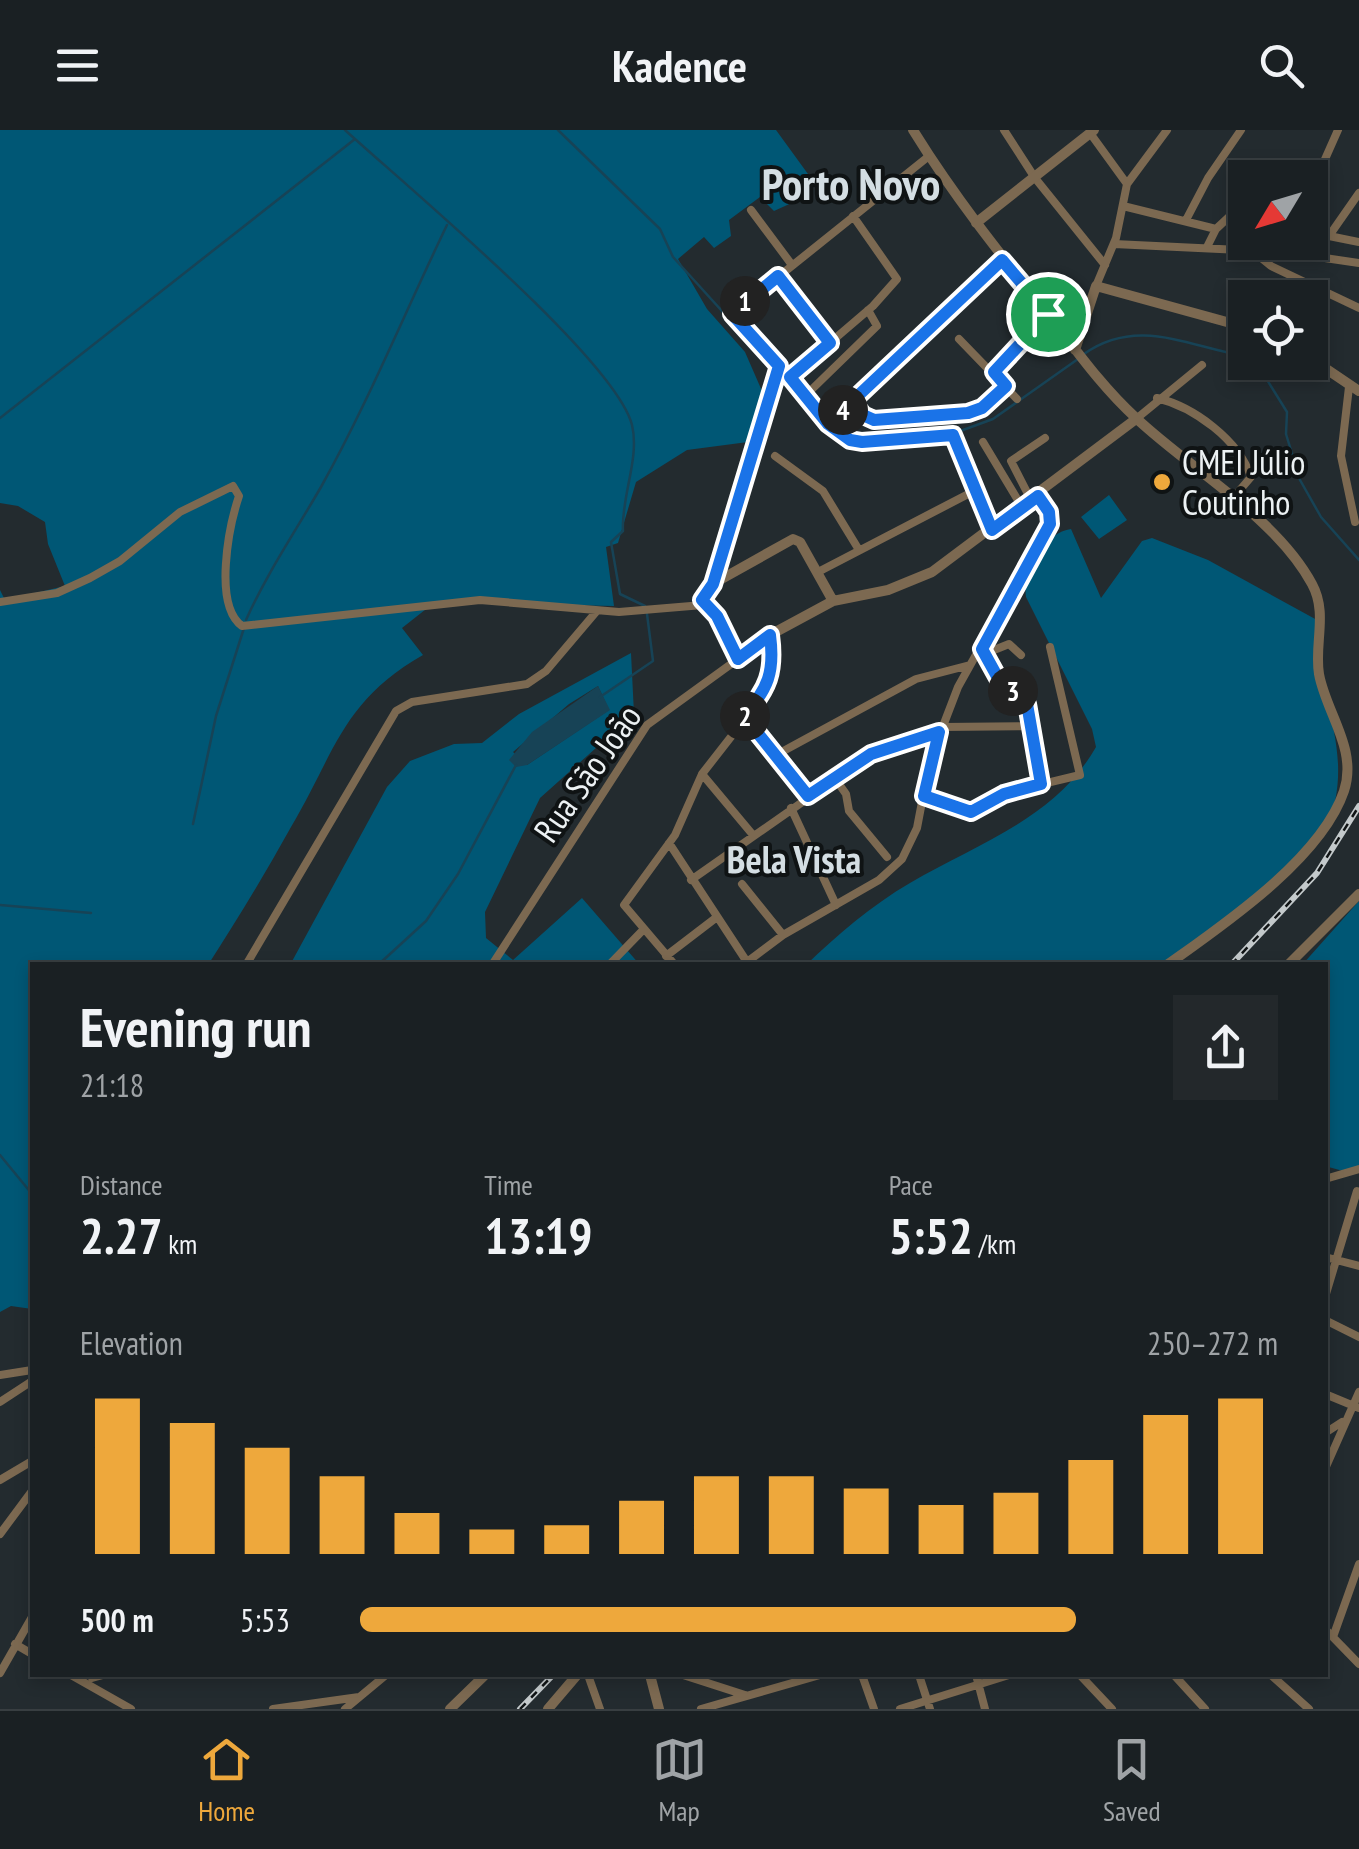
<!DOCTYPE html>
<html lang="en">
<head>
<meta charset="utf-8">
<style>
  :root { --surface:#1a2023; --page:#23282b; --text:#f1f3f6; --muted:#9fa3a6; --line:#383e41; --accent:#eea83c }
  body { margin:0; font-family:"PT Sans Narrow",sans-serif; background:var(--page); color:var(--text); height:100vh; display:flex; flex-direction:column; font-size:38px; white-space:nowrap }
  * { box-sizing:border-box; margin:0 }
  p { font-size:32px; color:var(--muted) }
  .icon { flex:none; width:55px; height:55px; fill:none; stroke:currentColor; stroke-width:2; stroke-linecap:round; stroke-linejoin:round }
  .map { position:relative; flex:1; overflow:hidden }
  .drawer { position:absolute; left:30px; top:832px; width:1298px; height:715px; display:flex; flex-direction:column; background:var(--surface); border-radius:0px; box-shadow:0 5px 15px #0003,0 0 0 2px var(--line) }
  .drawer>* { flex:none }
  .needle { width:65px; rotate:232deg }
  .fabs { position:absolute; left:1228px; top:30px; display:grid; gap:20px }
  .fabs a { display:grid; place-items:center; width:100px; height:100px; border-radius:0px; background:var(--surface); box-shadow:0 5px 15px #0003,0 0 0 2px var(--line); font-size:50px }
  .pin { position:absolute; display:grid; place-items:center; width:85px; height:85px; color:#fff; margin:-42px; border:5px solid #fff; border-radius:50%; box-shadow:0 2px 10px #0007 }
  .km { position:absolute; width:50px; height:50px; margin:-25px; border-radius:50%; background:#222; color:#fff; font-size:28px; line-height:50px; text-align:center }
  .round { display:grid; place-items:center; flex:none; width:105px; height:105px; border-radius:0px; background:var(--page) }
  .headline { display:flex; align-items:center; justify-content:space-between; height:170px; padding:0 50px }
  h1 { font-size:55px; font-weight:800; line-height:75px }
  .figures { display:grid; grid-template-columns:repeat(3,1fr); gap:15px; height:170px; padding:10px 50px }
  .figures div { display:grid; align-content:center }
  .figures b { font-size:50px; font-weight:800 }
  .figures small { font-size:28px; font-weight:400 }
  .figures p { font-size:28px }
  .chart { height:280px; padding:20px 50px }
  .chart p { display:flex; justify-content:space-between }
  .chart svg { width:100%; height:180px; margin-top:10px; stroke:var(--accent); stroke-width:6 }
  ul { padding:0 50px; list-style:none; font-size:32px }
  li { display:grid; grid-template-columns:160px 120px 1fr; align-items:center; height:75px }
  li i { height:25px; border-radius:12px; background:var(--accent) }
  header { display:flex; justify-content:space-between; align-items:center; height:130px; padding:0 50px; background:var(--surface); font-size:45px; font-weight:800 }
  .dock { display:flex; justify-content:space-around; align-items:center; height:140px; border-top:2px solid var(--line); background:var(--surface); font-size:28px; color:var(--muted) }
  .dock a { display:grid; justify-items:center; gap:5px }
  .dock .on { color:var(--accent) }
  .map>svg:first-child { display:block }
  .green { fill:#005775; fill-rule:evenodd }
  .water { fill:#174356 }
  .lines { fill:none; stroke-linecap:round; stroke-linejoin:round }
  .stream { stroke:#174356; stroke-width:2.5 }
  .minor { stroke:#7c6951; stroke-width:8 }
  .tertiary { stroke:#7c6951; stroke-width:10 }
  .rail-casing { stroke:#c3c9cb; stroke-width:6 }
  .rail { stroke:#0f1314; stroke-width:2.5; stroke-dasharray:8; stroke-linecap:butt }
  .route-casing { stroke:#fff; stroke-width:20 }
  .route { stroke:#1a73e8; stroke-width:12 }
  .poi-dot { fill:#eea83c; stroke:#0f1314; stroke-width:4 }
  .labels { text-anchor:middle; dominant-baseline:central; stroke-width:8; stroke-linejoin:round; paint-order:stroke }
  .poi-label { font-size:35px; fill:#ecf1f3; stroke:#0f1314; text-anchor:start }
  .street-label { font-size:35px; fill:#ecf1f3; stroke:#0f1314 }
  .neighbourhood-label { font-size:38px; font-weight:bold; fill:#d4dee3; stroke:#0f1314 }
  .district-label { font-size:45px; font-weight:bold; fill:#d4dee3; stroke:#0f1314 }
</style>
</head>
<body>
<header><svg class="icon" aria-label="menu" viewBox="0 0 24 24"><path d="M4 6h16M4 12h16M4 18h16"/></svg>Kadence<svg class="icon" aria-label="search" viewBox="0 0 24 24"><circle cx="10" cy="10" r="6"/><path d="M15 15l6 6"/></svg></header>
<div class="map">
<svg width="1359" height="1579" viewBox="0 0 1359 1579">
  <rect width="100%" height="100%" fill="#232b2f"/>
  <path class="green" d="M 0,0 L 776,0 L 808,44 L 796,71 L 774,81 L 760,67 L 729,90 L 731,106 L 714,118 L 704,107 L 678,129 L 707,179 L 745,222 L 762,261 L 748,312 L 687,320 L 636,352 L 618,413 L 606,417 L 614,476 L 435,472 L 402,498 L 423,525 C 342,571 335,623 291,697 C 265,744 237,790 208,835 L 32,835 L 32,1179 L 11,1176 L 0,1182 L 0,460 L 5,470 L 65,456 L 48,414 L 45,392 L 18,376 L 0,373 Z
    M 1109,365 L 1127,390 L 1099,409 L 1081,387 Z
    M 1071,399 L 1101,468 L 1142,411 L 1152,408 L 1208,430 L 1317,490 C 1314,567 1359,622 1326,700 L 1251,772 L 1159,835 L 806,835 C 837,805 872,775 910,753 C 978,713 1055,689 1096,617 L 1092,599 L 1026,467 C 1022,443 1044,402 1071,399 Z
    M 631,523 L 634,584 L 540,668 L 485,782 L 486,808 L 513,830 L 582,768 L 640,835 L 290,835 L 387,657 L 410,631 L 454,614 L 482,613 L 519,584 ZM 598,556 L 609,580 L 527,635 L 513,622 L 569,574 Z
    M 1359,771 L 1359,1037 L 1343,1041 L 1325,1036 L 1325,835 L 1302,835 Z"/>
  <path class="water" d="M 598,556 L 610,580 L 527,635 L 516,637 L 509,630 L 532,602 Z"/>
  <g class="lines">
    <path class="stream" d="M 345,0 C 404,54 615,229 632,295 C 640,328 621,367 623,401 L 611,412 L 620,464 L 645,476
      M 558,0 L 660,99 L 673,127 L 769,233
      M 1084,224 C 1138,186 1189,217 1245,226
      M 1256,232 L 1287,282 L 1286,304 L 1300,350 L 1321,387 L 1359,430
      M 0,288 L 355,9
      M 927,303 L 963,300 L 993,289 L 1078,229
      M 246,490 C 267,443 295,402 321,357 C 368,273 405,182 447,95
      M 600,567 L 653,531 L 647,484
      M 193,694 L 216,586 L 244,498
      M 0,775 L 91,783
      M 378,835 L 426,791 L 458,744 L 516,635
      M 0,1025 L 32,1064"/>
    <path class="minor" d="M 1004,0 L 1035,48 L 1105,135
      M 1090,3 L 1127,54
      M 929,26 L 732,184 L 828,294 L 850,310 L 953,305 L 992,400
      M 1310,63 L 1338,0
      M 1123,76 L 1216,99
      M 751,80 L 792,135
      M 1186,90 L 1208,48 L 1241,0
      M 1310,90 L 1329,106 L 1359,112
      M 1329,106 L 1359,63
      M 1114,114 L 1284,122 L 1359,133
      M 1207,117 L 1216,99 L 1245,72
      M 1255,123 L 1271,136 L 1359,178
      M 778,146 L 830,213
      M 1096,156 L 1116,108 L 1127,54 L 1167,0
      M 959,209 L 1017,269
      M 994,242 L 1048,184
      M 790,247 L 873,176 L 897,149 L 853,86
      M 1349,257 L 1341,326 L 1355,392
      M 806,265 L 877,196 L 868,180
      M 1157,268 C 1194,277 1239,310 1251,347 L 1233,368
      M 852,271 L 874,291 L 968,283 L 982,278 L 1006,257
      M 1136,289 L 1202,235
      M 828,294 L 1002,129
      M 983,312 L 1022,377
      M 775,326 L 823,361 L 859,420
      M 1031,370 L 1011,331 L 1045,308
      M 818,442 L 976,360
      M 713,454 L 779,236
      M 0,472 L 57,463 L 90,448 L 120,431 L 180,382 L 233,356 L 239,366 C 229,396 213,475 242,496 L 480,470 L 619,482 L 703,475
      M 982,519 L 998,549 L 1027,574 L 1041,654
      M 984,524 L 1009,514 L 1021,525
      M 745,586 L 808,666
      M 942,597 L 1033,596
      M 776,625 L 916,549 L 970,535
      M 702,644 L 753,705
      M 834,647 L 846,664 L 849,681 L 887,727
      M 925,666 L 971,681 L 1013,661 L 1080,645 L 1050,517
      M 791,678 L 836,775
      M 669,713 L 747,832
      M 691,750 L 871,624 L 939,603
      M 742,754 L 783,805
      M 666,826 L 717,787
      M 246,835 L 396,581 L 412,572 L 527,554 L 546,541 L 596,482
      M 492,835 L 647,595 L 738,529
      M 609,835 L 643,800
      M 675,835 L 624,775 L 675,705 L 702,644 L 766,562 L 773,529 L 770,505
      M 743,835 L 783,805 L 879,750 L 902,729 L 917,698 L 930,630 L 958,557 L 1049,394 L 1049,382 L 1038,366
      M 1325,1049 L 1359,1039
      M 1325,1127 L 1359,1136
      M 1325,1167 L 1357,1061
      M 1325,1190 L 1359,1207
      M 0,1245 L 32,1240
      M 1325,1264 L 1359,1278
      M 0,1272 L 32,1251
      M 1325,1303 L 1342,1292
      M 1325,1339 L 1359,1262
      M 0,1350 L 32,1331
      M 0,1404 L 32,1361
      M 1325,1499 L 1359,1534
      M 1333,1507 L 1359,1434
      M 15,1514 L 32,1524
      M 0,1543 L 32,1487
      M 71,1545 L 131,1579
      M 588,1545 L 600,1579
      M 683,1545 L 745,1565
      M 862,1545 L 874,1579
      M 919,1545 L 930,1579
      M 976,1545 L 985,1579
      M 1080,1545 L 1112,1579
      M 1174,1545 L 1205,1579
      M 1271,1545 L 1309,1579
      M 92,1548 L 103,1545
      M 273,1579 L 359,1567
      M 345,1579 L 386,1545
      M 701,1579 L 820,1545
      M 900,1579 L 1009,1545"/>
    <path class="tertiary" d="M 913,0 C 953,65 1000,124 1048,184 C 1076,220 1102,257 1136,288 C 1191,340 1276,387 1312,454 C 1328,483 1314,514 1319,544 C 1326,583 1358,619 1344,661 C 1321,729 1223,795 1167,835
      M 976,93 L 1094,0
      M 1075,220 L 1096,156 L 1245,197
      M 1310,228 L 1359,261
      M 833,471 L 800,412 L 793,409 L 709,456 L 702,470 L 717,486 L 738,529 L 770,505 L 833,471 L 888,460 L 932,442 L 1136,289
      M 1288,835 L 1359,764
      M 650,1545 L 659,1579
      M 450,1579 L 485,1545
      M 548,1579 L 577,1545"/>
    <defs>
      <path id="rail" d="M 1231,835 L 1317,743 L 1359,676
        M 520,1579 L 553,1545"/>
    </defs>
    <use href="#rail" class="rail-casing"/>
    <use href="#rail" class="rail"/>
  </g>
  <g class="lines">
    <defs>
      <path id="route" d="M 1048,184 L 994,242 L 1006,256 L 982,278 L 968,283 L 874,290 L 863,285 L 852,271 L 828,294 L 790,247 L 830,213 L 778,146 L 732,184 L 779,236 L 713,454 L 702,470 L 717,486 L 738,529 L 770,505 C 775,542 768,559 744,586 L 808,666 L 871,624 L 939,602 L 924,666 L 971,682 L 1004,664 L 1041,654 L 1027,574 L 998,548 L 982,519 L 1050,394 L 1049,382 L 1038,366 L 992,400 L 953,305 L 862,312 L 850,310 L 828,294 L 1002,130 L 1048,184"/>
    </defs>
    <use href="#route" class="route-casing"/>
    <use href="#route" class="route"/>
  </g>
  <circle class="poi-dot" cx="1162" cy="352" r="10"/>
  <g class="labels">
    <g class="poi-label">
      <text x="1182" y="332">CMEI Júlio<tspan x="1182" dy="40">Coutinho</tspan></text>
    </g>
    <g class="street-label">
      <text transform="translate(587 643) rotate(-55)">Rua São João</text>
    </g>
    <g class="neighbourhood-label">
      <text x="794" y="728">Bela Vista</text>
    </g>
    <g class="district-label">
      <text x="851" y="53">Porto Novo</text>
    </g>
  </g>
</svg>
<div class="fabs">
<a><svg class="needle" viewBox="-14 -14 28 28"><path d="M0-13l5 13h-10z" fill="#e53935"/><path d="M0 13l5-13h-10z" fill="#9fa3a6"/></svg></a>
<a><svg class="icon" aria-label="locate" viewBox="0 0 24 24"><circle cx="12" cy="12" r="6"/><path d="M12 2v4M12 18v4M2 12h4M18 12h4"/></svg></a>
</div>
<div class="pin" style="left:1048px;top:184px;background:#1e9e55"><svg class="icon" aria-label="arrive" viewBox="0 0 24 24"><path d="M6 21V4h12l-3 4 3 4H6"/></svg></div>
<b class="km" style="left:745px;top:171px">1</b>
<b class="km" style="left:745px;top:586px">2</b>
<b class="km" style="left:1013px;top:561px">3</b>
<b class="km" style="left:843px;top:280px">4</b>
<section class="drawer">
<div class="headline"><div><h1>Evening run</h1><p>21:18</p></div><a class="round"><svg class="icon" aria-label="share" viewBox="0 0 24 24"><path d="M12 15V3M7 8l5-5 5 5M5 13v7h14v-7"/></svg></a></div>
<div class="figures">
<div><p>Distance</p><b>2.27<small> km</small></b></div>
<div><p>Time</p><b>13:19</b></div>
<div><p>Pace</p><b>5:52<small> /km</small></b></div>
</div>
<div class="chart"><p><span>Elevation</span>250–272 m</p>
<svg viewBox="0 0 160 44" preserveAspectRatio="none"><path d="M5 44V6M15 44V12M25 44V18M35 44V25M45 44V34M55 44V38M65 44V37M75 44V31M85 44V25M95 44V25M105 44V28M115 44V32M125 44V29M135 44V21M145 44V10M155 44V6"/></svg>
</div>
<ul>
<li><b>500 m</b>5:53<i style="width:78%"></i></li>
</ul>
</section>
</div>
<nav class="dock">
<a class="on"><svg class="icon" aria-label="home" viewBox="0 0 24 24"><path d="M3 11l9-7 9 7M6 9v11h12V9"/></svg>Home</a>
<a><svg class="icon" aria-label="map" viewBox="0 0 24 24"><path d="M3 6l6-2 6 2 6-2v14l-6 2-6-2-6 2zM9 4v14M15 6v14"/></svg>Map</a>
<a><svg class="icon" aria-label="saved" viewBox="0 0 24 24"><path d="M7 4h10v16l-5-4-5 4z"/></svg>Saved</a>
</nav>
</body>
</html>
